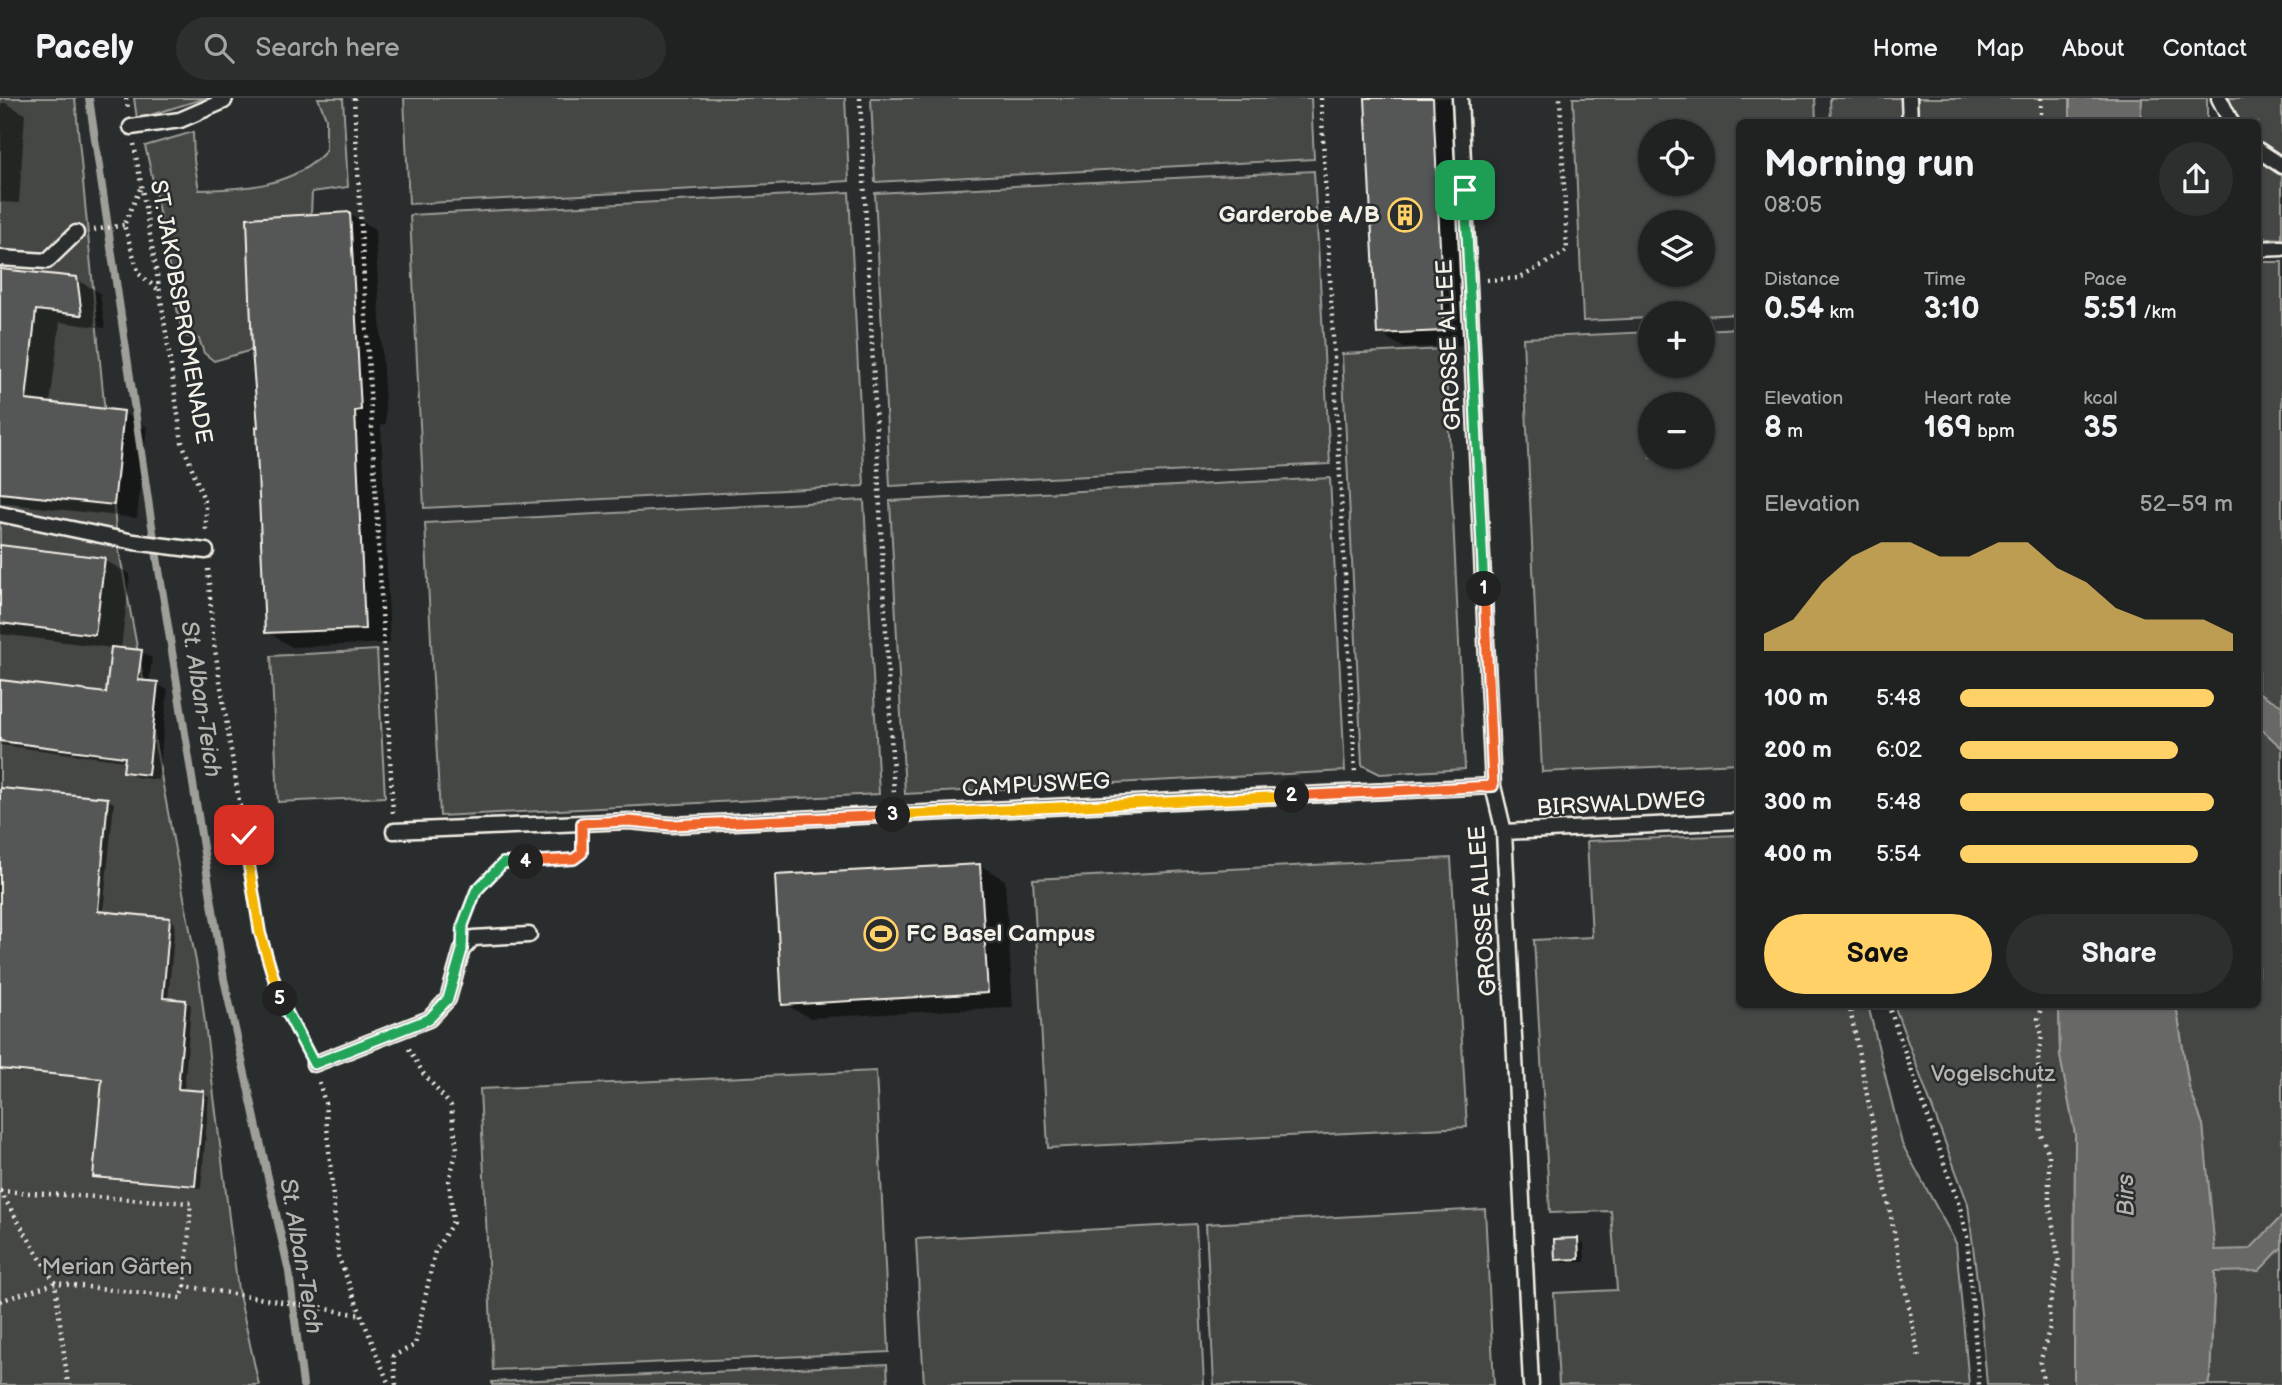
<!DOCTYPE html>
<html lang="en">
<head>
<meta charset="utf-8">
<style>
  :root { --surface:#202222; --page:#2d2f2f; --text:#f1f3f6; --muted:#a2a4a5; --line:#3d3f40; --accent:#ffd166 }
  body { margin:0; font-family:"Balsamiq Sans",sans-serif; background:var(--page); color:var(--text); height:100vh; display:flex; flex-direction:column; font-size:26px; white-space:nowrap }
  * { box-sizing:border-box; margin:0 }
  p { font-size:23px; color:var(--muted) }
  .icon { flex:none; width:38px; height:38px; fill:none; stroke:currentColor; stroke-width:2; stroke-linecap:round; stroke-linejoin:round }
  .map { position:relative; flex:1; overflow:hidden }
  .side { position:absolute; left:1736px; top:21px; width:525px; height:889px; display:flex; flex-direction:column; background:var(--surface); border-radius:10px; box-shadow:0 2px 5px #0004,0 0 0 2px var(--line) }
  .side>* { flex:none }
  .tools { position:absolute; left:1638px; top:21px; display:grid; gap:14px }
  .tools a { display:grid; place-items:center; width:77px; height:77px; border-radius:50%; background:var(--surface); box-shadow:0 2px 5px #0004,0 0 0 2px var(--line); font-size:35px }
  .pin { position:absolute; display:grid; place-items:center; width:60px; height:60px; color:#fff; margin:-30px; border-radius:14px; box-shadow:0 4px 10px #0006 }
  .km { position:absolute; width:35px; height:35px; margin:-18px; border-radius:50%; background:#222; color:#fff; font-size:19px; line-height:35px; text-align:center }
  .round { display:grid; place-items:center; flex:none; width:74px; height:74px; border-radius:37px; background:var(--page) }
  .summary { display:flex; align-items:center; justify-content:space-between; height:119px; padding:0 28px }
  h1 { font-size:38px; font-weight:800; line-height:52px }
  .figures { display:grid; grid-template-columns:repeat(3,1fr); gap:10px; height:119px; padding:7px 28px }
  .figures div { display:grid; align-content:center }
  .figures b { font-size:30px; font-weight:800 }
  .figures small { font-size:19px; font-weight:400 }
  .figures p { font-size:19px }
  .chart { height:196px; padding:14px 28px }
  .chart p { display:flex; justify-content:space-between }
  .chart svg { width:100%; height:126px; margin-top:7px; fill:var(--accent); opacity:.7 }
  .primary-button { display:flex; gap:14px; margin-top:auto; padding:14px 28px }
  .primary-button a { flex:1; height:80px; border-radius:42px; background:var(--accent); color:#111; font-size:28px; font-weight:800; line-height:80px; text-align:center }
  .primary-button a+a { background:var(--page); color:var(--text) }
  ul { padding:0 28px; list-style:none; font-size:23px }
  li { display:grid; grid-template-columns:112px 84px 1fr; align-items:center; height:52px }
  li i { height:18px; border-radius:9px; background:var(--accent) }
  header { display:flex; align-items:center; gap:42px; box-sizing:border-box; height:98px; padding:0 35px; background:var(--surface); border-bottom:2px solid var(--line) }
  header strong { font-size:33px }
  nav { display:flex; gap:38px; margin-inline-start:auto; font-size:24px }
  .search { width:490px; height:63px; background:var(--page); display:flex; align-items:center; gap:18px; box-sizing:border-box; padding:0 24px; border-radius:38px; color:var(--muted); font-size:26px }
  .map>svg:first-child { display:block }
  .green { fill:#444645; stroke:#9c9c96; stroke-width:2; fill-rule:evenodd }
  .water { fill:#676866; stroke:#9f9f9a; stroke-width:2 }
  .shadow { fill:#0007 }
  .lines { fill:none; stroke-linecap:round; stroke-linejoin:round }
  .stream { stroke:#9f9f9a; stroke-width:8 }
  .building { fill:#555756; stroke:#f4f1e8; stroke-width:2 }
  .service-casing { stroke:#f4f1e8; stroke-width:19 }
  .path { stroke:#f4f1e8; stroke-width:4.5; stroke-dasharray:2 5; stroke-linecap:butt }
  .service { stroke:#2a2d2e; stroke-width:14 }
  .split-1-casing { stroke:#fff; stroke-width:14 }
  .split-2-casing { stroke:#fff; stroke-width:14 }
  .split-3-casing { stroke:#fff; stroke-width:14 }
  .split-4-casing { stroke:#fff; stroke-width:14 }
  .split-5-casing { stroke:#fff; stroke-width:14 }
  .split-6-casing { stroke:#fff; stroke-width:14 }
  .split-1 { stroke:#22a559; stroke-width:9 }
  .split-2 { stroke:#f0652b; stroke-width:9 }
  .split-3 { stroke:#f5b400; stroke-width:9 }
  .split-4 { stroke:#f0652b; stroke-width:9 }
  .split-5 { stroke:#22a559; stroke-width:9 }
  .split-6 { stroke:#f5b400; stroke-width:9 }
  .labels { text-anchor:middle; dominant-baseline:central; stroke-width:5; stroke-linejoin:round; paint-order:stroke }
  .poi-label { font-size:23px; font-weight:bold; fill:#f4f1e8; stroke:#2a2d2e; text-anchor:end }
  .street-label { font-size:23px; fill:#f4f1e8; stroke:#2a2d2e }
  .park-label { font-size:23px; fill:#b6b5af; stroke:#2a2d2e }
  .water-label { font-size:24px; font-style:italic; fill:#b5b3ae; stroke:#2a2d2e }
</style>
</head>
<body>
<header>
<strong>Pacely</strong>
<div class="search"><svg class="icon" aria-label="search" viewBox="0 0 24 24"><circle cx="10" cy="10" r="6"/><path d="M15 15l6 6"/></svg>Search here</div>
<nav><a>Home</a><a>Map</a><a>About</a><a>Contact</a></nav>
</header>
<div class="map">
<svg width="2282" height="1287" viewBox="0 0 2282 1287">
  <rect width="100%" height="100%" fill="#2a2d2e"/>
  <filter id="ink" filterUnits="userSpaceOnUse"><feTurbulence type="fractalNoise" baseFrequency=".0143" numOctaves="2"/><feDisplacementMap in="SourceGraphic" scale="14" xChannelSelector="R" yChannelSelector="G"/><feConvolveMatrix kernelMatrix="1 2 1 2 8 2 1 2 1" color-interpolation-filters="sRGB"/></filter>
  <g filter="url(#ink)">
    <path class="green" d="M 0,0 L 75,0 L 117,442 L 200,885 L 238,1192 L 259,1287 L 0,1287 Z
      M 134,0 L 206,0 L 137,21 Z
      M 318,0 L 343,0 L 348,89 L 312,94 L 311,116 L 249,150 L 252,252 L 214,263 L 204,255 L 199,241 L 183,238 C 168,175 161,111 145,48 L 193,34 L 194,62 L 199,92 C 244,91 293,89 326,53 L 326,20 Z
      M 404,0 L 845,0 L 849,83 L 409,106 Z
      M 871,0 L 1311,0 L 1314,61 L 875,84 Z
      M 1573,0 L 1815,0 L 1816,24 L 1740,24 L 1739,216 L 1703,218 L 1703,215 L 1650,215 L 1650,220 L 1583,223 ZM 1650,33 L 1703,33 L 1703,86 L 1650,86 ZM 1650,124 L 1703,124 L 1703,177 L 1650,177 Z
      M 1830,0 L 2070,0 L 2070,24 L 1831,24 Z
      M 2142,0 L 2207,0 L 2207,24 L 2140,24 Z
      M 2224,0 L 2282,0 L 2282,141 L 2258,139 L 2258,24 L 2225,24 Z
      M 1314,73 L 1330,366 L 890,388 L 875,95 Z
      M 849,94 L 864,388 L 424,410 L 410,117 Z
      M 2258,164 L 2282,164 L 2282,1287 L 2208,1287 L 2210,1278 L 2215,1174 L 2203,1027 L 2189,989 L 2176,907 L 2258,906 Z
      M 1739,230 L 1739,665 L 1542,674 L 1523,240 L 1650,234 L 1650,268 L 1703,268 L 1703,232 ZM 1650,306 L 1703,306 L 1703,359 L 1650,359 Z
      M 1445,251 L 1465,671 L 1380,676 L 1362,667 L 1342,256 Z
      M 1330,380 L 1345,673 L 905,696 L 890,403 Z
      M 864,402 L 879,696 L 440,718 L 425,425 Z
      M 377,552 L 385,699 L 278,704 L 271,558 Z
      M 1739,737 L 1740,906 L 1868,907 L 1902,1046 L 1956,1145 L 1969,1287 L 1559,1287 L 1554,1195 L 1617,1192 L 1611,1113 L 1550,1115 L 1534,842 L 1592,839 L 1587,743 Z
      M 1451,760 L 1467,1029 L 1048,1050 L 1033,781 Z
      M 1894,907 L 2059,907 L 2060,958 L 2075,1036 L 2074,1287 L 1987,1287 L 1981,1215 L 1968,1106 Z
      M 876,973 L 889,1254 L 493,1272 L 480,991 Z
      M 1485,1111 L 1494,1287 L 1214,1287 L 1206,1126 Z
      M 1196,1126 L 1204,1287 L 924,1287 L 916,1141 Z
      M 887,1266 L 888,1287 L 492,1287 L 492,1284 Z"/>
    <path class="water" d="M 2070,0 L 2142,0 L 2140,24 L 2070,24 Z
      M 2258,594 L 2282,608 L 2282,650 L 2258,628 Z
      M 2059,907 L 2176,907 L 2189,989 L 2203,1027 L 2215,1152 L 2250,1151 L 2282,1118 L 2282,1149 L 2259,1173 L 2215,1174 L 2210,1278 L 2208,1287 L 2074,1287 L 2075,1036 L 2060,958 Z"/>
    <path class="shadow" d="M 1367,0 L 1457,0 L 1469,247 L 1404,250 L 1379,235 Z
      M 0,5 L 6,5 L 25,16 L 19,105 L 0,104 Z
      M 349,116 L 375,131 L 386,326 L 381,327 L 390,545 L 292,549 L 267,534 L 260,331 Z
      M 0,173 L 76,181 L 100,195 L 105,230 L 60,224 L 50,307 L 123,315 L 147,329 L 137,420 L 0,405 Z
      M 0,449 L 104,462 L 130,476 L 121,551 L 141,554 L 152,560 L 149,585 L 157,586 L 168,592 L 158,682 L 136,679 L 125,673 L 126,663 L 0,647 L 0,584 L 108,597 L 113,550 L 0,536 Z
      M 0,692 L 108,702 L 114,705 L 103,815 L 170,821 L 175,825 L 168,902 L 186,904 L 191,907 L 184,994 L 203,995 L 209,999 L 201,1090 L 100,1081 L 95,1078 L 104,982 L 0,973 Z
      M 980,767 L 1005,782 L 1013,909 L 810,920 L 784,906 Z
      M 1578,1142 L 1584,1145 L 1585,1164 L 1563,1165 L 1557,1161 Z"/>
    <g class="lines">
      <path class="stream" d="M 89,0 L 150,415 L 224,881 L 289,1174 L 303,1287"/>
    </g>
    <path class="building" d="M 1365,0 L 1433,0 L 1444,233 L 1377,236 Z
      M 350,114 L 361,312 L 355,313 L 365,531 L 265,535 L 256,329 L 258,329 L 252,252 L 247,120 Z
      M 0,171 L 77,179 L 82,217 L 36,212 L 26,302 L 124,313 L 114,407 L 0,395 Z
      M 0,447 L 105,460 L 95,537 L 0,525 Z
      M 111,549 L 142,552 L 138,582 L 158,584 L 148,677 L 123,674 L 125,659 L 0,643 L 0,582 L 106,595 Z
      M 0,690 L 108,700 L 98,813 L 170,820 L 163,900 L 186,902 L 178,991 L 204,993 L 195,1088 L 93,1079 L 102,981 L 0,971 Z
      M 980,766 L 988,895 L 782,907 L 775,777 Z
      M 1578,1140 L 1579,1161 L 1555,1162 L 1554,1141 Z"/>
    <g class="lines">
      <defs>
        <path id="service" d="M 1460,0 L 1493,688 L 1504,734 L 1531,1287
          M 1909,0 L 1910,24
          M 2219,0 L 2231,24
          M 131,29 L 180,22 L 224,3 L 225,0
          M 2258,52 L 2282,68
          M 2258,151 L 2282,150
          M 0,160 L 47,163 L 76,135
          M 0,416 L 134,444 L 206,453
          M 394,733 L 629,723 L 671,727 L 1493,688
          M 1504,734 L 1740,723
          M 314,966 L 429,921 L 448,901 L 462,852 L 473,840 L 529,837"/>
      </defs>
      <use href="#service" class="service-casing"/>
      <path class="path" d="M 126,0 L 128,10
        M 354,0 L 393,715
        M 860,0 L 894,698
        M 1321,0 L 1355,676
        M 2041,0 L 2041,24
        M 134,46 L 160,194 L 182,344 L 206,407 L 206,435
        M 140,91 L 124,127 L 139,176 L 160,193
        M 94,132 L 124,127
        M 1487,182 L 1520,180 L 1567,153 L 1560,0
        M 208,471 L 213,539 L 260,835 L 282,908 L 305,950
        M 465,822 L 476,793 L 504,765 L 574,761 L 582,755 L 582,743
        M 1849,906 L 1919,1260
        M 1888,906 L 1960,1110 L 1967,1139 L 1979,1287
        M 2042,906 L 2038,921 L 2042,938 L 2038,958 L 2041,1037 L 2049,1056 L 2049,1102 L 2059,1165 L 2049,1211 L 2050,1228 L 2040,1265 L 2044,1287
        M 319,984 L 325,1005 L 338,1158 L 389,1287
        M 0,1093 L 191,1105 L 185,1188 L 362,1217
        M 0,1093 L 55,1185 L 68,1287
        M 0,1203 L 55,1185 L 181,1200 L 185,1188
        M 396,1287 L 393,1258 L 415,1247 L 435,1153 L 453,1124 L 449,1083 L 457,1051 L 451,1008 L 423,975 L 408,949"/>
      <use href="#service" class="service"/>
    </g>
  </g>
  <g class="lines" filter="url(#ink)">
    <defs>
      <path id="split-1" d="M 1465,92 L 1484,491"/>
      <path id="split-2" d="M 1292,698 L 1493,688 L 1484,491"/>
      <path id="split-3" d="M 893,717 L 1292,698"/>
      <path id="split-4" d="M 526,764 L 574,761 L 582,755 L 582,725 L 629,723 L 671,727 L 893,717"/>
      <path id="split-5" d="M 280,901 L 314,966 L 429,921 L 448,901 L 462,852 L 463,827 L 476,793 L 503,765 L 526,764"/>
      <path id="split-6" d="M 244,737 L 260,835 L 280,901"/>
    </defs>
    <use href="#split-1" class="split-1-casing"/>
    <use href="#split-2" class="split-2-casing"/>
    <use href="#split-3" class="split-3-casing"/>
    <use href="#split-4" class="split-4-casing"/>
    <use href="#split-5" class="split-5-casing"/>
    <use href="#split-6" class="split-6-casing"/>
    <use href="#split-1" class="split-1"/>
    <use href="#split-2" class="split-2"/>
    <use href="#split-3" class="split-3"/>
    <use href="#split-4" class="split-4"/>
    <use href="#split-5" class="split-5"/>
    <use href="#split-6" class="split-6"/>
  </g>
  <defs>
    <symbol id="building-ring" viewBox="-11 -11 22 22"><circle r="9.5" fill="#2a2d2e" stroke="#ffd166" stroke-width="1.5"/><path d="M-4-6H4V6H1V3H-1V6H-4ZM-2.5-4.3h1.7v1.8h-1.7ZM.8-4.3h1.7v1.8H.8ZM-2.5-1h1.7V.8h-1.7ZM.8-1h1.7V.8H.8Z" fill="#ffd166"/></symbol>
    <symbol id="stadium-ring" viewBox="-11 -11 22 22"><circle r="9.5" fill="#2a2d2e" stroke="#ffd166" stroke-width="1.5"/><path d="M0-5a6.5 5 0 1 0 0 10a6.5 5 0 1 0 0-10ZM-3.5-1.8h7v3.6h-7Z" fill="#ffd166"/></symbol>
  </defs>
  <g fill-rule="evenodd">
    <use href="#building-ring" x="1386" y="98" width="38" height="38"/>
    <use href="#stadium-ring" x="862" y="817" width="38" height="38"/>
  </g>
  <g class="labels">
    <g class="poi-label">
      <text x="1380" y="117">Garderobe A/B</text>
      <text x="906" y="836" text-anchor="start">FC Basel Campus</text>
    </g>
    <g class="street-label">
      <text transform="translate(181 214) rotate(80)">ST. JAKOBSPROMENADE</text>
      <text transform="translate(1449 247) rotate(-93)">GROSSE ALLEE</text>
      <text transform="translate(1036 687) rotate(-3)">CAMPUSWEG</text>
      <text transform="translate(1621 706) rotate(-3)">BIRSWALDWEG</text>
      <text transform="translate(1483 813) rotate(-94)">GROSSE ALLEE</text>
    </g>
    <g class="park-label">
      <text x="1993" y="976">Vogelschutz</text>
      <text x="117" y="1169">Merian Gärten</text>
    </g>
    <g class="water-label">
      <text transform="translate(201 601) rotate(81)">St. Alban-Teich</text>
      <text transform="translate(2126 1097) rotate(-91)">Birs</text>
      <text transform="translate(301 1158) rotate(80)">St. Alban-Teich</text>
    </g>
  </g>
</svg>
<div class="tools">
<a><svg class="icon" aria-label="locate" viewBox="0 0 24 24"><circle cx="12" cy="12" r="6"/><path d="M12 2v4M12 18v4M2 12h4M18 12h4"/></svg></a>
<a><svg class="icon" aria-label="layers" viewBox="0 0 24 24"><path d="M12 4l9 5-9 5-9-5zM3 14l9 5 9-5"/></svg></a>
<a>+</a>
<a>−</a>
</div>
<div class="pin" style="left:1465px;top:92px;background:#1e9e55"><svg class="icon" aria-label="arrive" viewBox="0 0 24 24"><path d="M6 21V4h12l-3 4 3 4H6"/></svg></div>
<div class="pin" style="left:244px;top:737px;background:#d93025"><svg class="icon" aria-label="check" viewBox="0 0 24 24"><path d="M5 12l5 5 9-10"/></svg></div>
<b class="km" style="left:1484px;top:491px">1</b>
<b class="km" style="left:1292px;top:698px">2</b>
<b class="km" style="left:893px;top:717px">3</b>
<b class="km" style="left:526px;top:764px">4</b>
<b class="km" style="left:280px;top:901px">5</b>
<section class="side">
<div class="summary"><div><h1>Morning run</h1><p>08:05</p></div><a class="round"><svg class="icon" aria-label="share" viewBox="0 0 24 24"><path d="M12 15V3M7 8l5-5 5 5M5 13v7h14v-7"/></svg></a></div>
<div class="figures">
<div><p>Distance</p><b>0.54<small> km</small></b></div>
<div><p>Time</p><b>3:10</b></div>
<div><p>Pace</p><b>5:51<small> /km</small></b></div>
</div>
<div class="figures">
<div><p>Elevation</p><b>8<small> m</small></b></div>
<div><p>Heart rate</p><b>169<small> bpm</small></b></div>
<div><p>kcal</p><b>35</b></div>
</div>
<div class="chart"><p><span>Elevation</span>52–59 m</p>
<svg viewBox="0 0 160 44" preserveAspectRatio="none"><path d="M0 44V38L10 33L20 20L30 11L40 6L50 6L60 11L70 11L80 6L90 6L100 15L110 20L120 29L130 33L140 33L150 33L160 38V44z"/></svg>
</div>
<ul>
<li><b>100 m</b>5:48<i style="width:93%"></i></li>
<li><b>200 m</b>6:02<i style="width:80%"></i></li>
<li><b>300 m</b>5:48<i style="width:93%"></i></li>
<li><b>400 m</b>5:54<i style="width:87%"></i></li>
</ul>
<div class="primary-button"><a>Save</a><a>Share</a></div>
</section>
</div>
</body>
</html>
